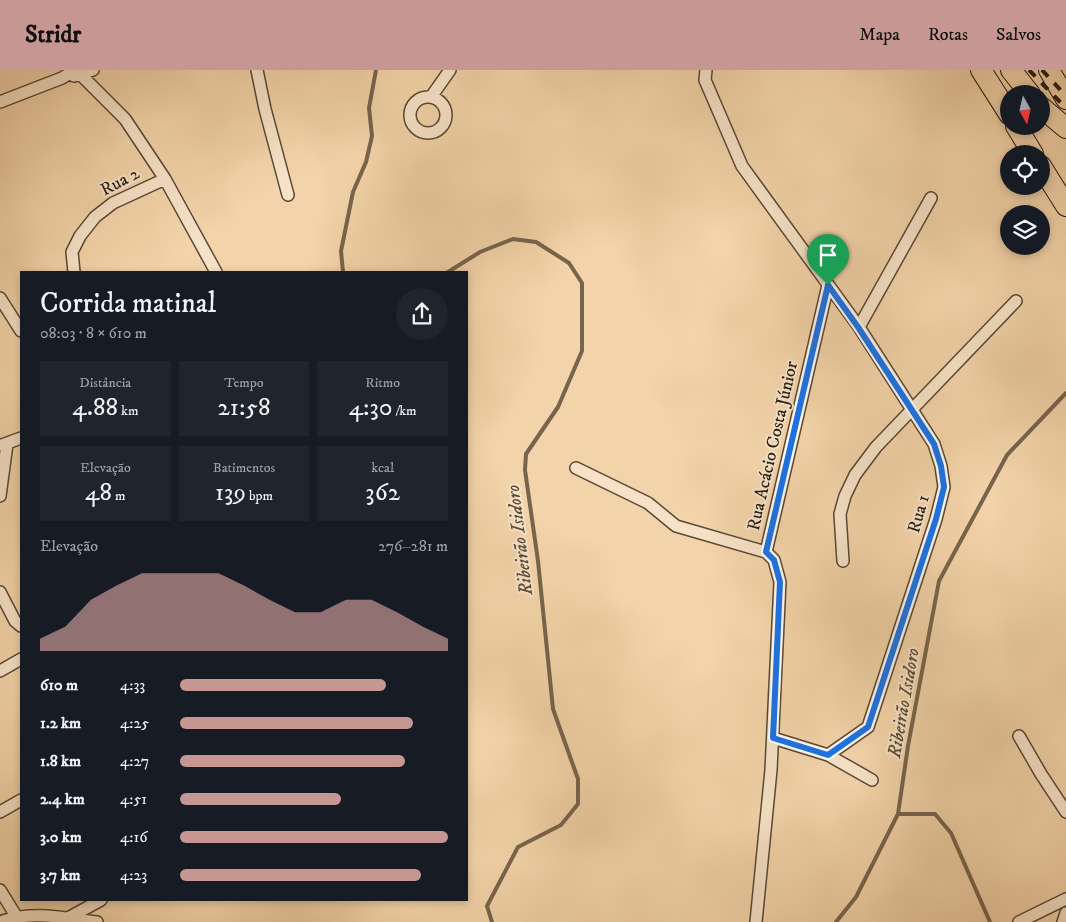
<!DOCTYPE html>
<html lang="pt">
<head>
<meta charset="utf-8">
<style>
  :root { --surface:#171b24; --page:#20242c; --text:#f1f3f6; --muted:#9ea1a6; --accent:#c59692 }
  body { margin:0; font-family:"IM FELL DW Pica",serif; background:var(--page); color:var(--text); height:100vh; display:flex; flex-direction:column; font-size:19px; white-space:nowrap }
  * { box-sizing:border-box; margin:0 }
  p { font-size:16px; color:var(--muted) }
  .icon { flex:none; width:28px; height:28px; fill:none; stroke:currentColor; stroke-width:2; stroke-linecap:round; stroke-linejoin:round }
  .map { position:relative; flex:1; overflow:hidden }
  .panel { position:absolute; left:20px; top:201px; width:448px; height:630px; display:flex; flex-direction:column; background:var(--surface); border-radius:0px; box-shadow:0 2px 8px #0003 }
  .panel>* { flex:none }
  .needle { width:32px; rotate:172deg }
  .tools { position:absolute; left:1000px; top:15px; display:grid; gap:10px }
  .tools a { display:grid; place-items:center; width:50px; height:50px; border-radius:50%; background:var(--surface); box-shadow:0 2px 8px #0003; font-size:25px }
  .pin { position:absolute; display:grid; place-items:center; width:42px; height:42px; color:#fff; margin:-51px -21px; border-radius:50% 50% 50% 0; rotate:-45deg; box-shadow:0 0 5px #0007 }
  .pin .icon { rotate:45deg }
  .round { display:grid; place-items:center; flex:none; width:52px; height:52px; border-radius:26px; background:var(--page) }
  .head { display:flex; align-items:center; justify-content:space-between; height:85px; padding:0 20px }
  h1 { font-size:28px; font-weight:600; line-height:38px }
  .figures { display:grid; grid-template-columns:repeat(3,1fr); gap:8px; height:85px; padding:5px 20px }
  .figures div { display:grid; align-content:center; border-radius:0px; background:var(--page); text-align:center }
  .figures b { font-size:25px; font-weight:600 }
  .figures small { font-size:14px; font-weight:400 }
  .figures p { font-size:14px }
  .chart { height:140px; padding:10px 20px }
  .chart p { display:flex; justify-content:space-between }
  .chart svg { width:100%; height:90px; margin-top:5px; fill:var(--accent); opacity:.7 }
  ul { padding:0 20px; list-style:none; font-size:16px }
  li { display:grid; grid-template-columns:80px 60px 1fr; align-items:center; height:38px }
  li i { height:12px; border-radius:6px; background:var(--accent) }
  header { display:flex; align-items:center; gap:30px; box-sizing:border-box; height:70px; padding:0 25px; background:var(--accent); color:#111 }
  header strong { font-size:24px }
  nav { display:flex; gap:28px; margin-inline-start:auto; font-size:18px }
  .map>svg:first-child { display:block }
  .lines { fill:none; stroke-linecap:round; stroke-linejoin:round }
  .stream { stroke:#77644c; stroke-width:4 }
  .street-casing { stroke:#584936; stroke-width:14 }
  .highway-casing { stroke:#251b0f; stroke-width:22 }
  .street { stroke:#f7e2c7; stroke-width:11 }
  .highway { stroke:#f3d3a9; stroke-width:20 }
  .rail { stroke:#251b0f; stroke-width:4; stroke-dasharray:9 9; stroke-linecap:butt }
  .route-casing { stroke:#fff; stroke-width:10 }
  .route { stroke:#1a73e8; stroke-width:6 }
  .labels { text-anchor:middle; dominant-baseline:central; stroke-width:4; stroke-linejoin:round; paint-order:stroke }
  .street-label { font-size:18px; fill:#251b0f; stroke:#f7e2c7 }
  .water-label { font-size:19px; font-style:italic; fill:#5b4b38; stroke:#f7e2c7 }
</style>
</head>
<body>
<header>
<strong>Stridr</strong>
<nav><a>Mapa</a><a>Rotas</a><a>Salvos</a></nav>
</header>
<div class="map">
<svg width="1066" height="852" viewBox="0 0 1066 852">
  <rect width="100%" height="100%" fill="#f3d3a9"/>
  <filter id="stains"><feTurbulence type="fractalNoise" baseFrequency=".004" numOctaves="4"/><feColorMatrix values="0 0 0 0 .2 0 0 0 0 .09 0 0 0 0 .02 0 0 0 .5 -.17"/></filter>
  <radialGradient id="worn" r=".72"><stop offset=".6" stop-color="#630" stop-opacity="0"/><stop offset="1" stop-color="#630" stop-opacity=".3"/></radialGradient>
  <g class="lines">
    <path class="stream" d="M 343,202 L 341,181 L 353,122 L 366,92 L 372,66 L 369,38 L 376,0
      M 448,202 L 480,182 L 513,169 L 536,172 L 569,193 L 582,213 L 582,281 L 558,337 L 526,384 L 525,400 L 538,491 L 553,639 L 578,709 L 578,734 L 561,755 L 518,777 L 487,836 L 492,852
      M 898,744 L 935,744 L 951,763 L 990,852
      M 836,852 L 856,827 L 898,744 L 908,676 L 939,511 L 1007,385 L 1066,323"/>
    <defs>
      <path id="street" d="M 78,0 L 81,5 L 125,49 L 165,109 L 216,202
        M 257,0 L 265,39 L 288,125
        M 706,0 L 705,10 L 742,96 L 859,257 L 934,374 L 941,396 L 944,417 L 936,449 L 868,657 L 828,685
        M 74,6 L 93,0
        M 431,27 L 450,0
        M410 45a18 18 0 1 1 36 0a18 18 0 1 1-36 0Z
        M 0,32 L 62,8 L 75,0
        M 74,202 L 72,182 L 80,166 L 95,147 L 113,133 L 165,109
        M 0,228 L 21,261
        M 859,257 L 931,128
        M 2,375 L 21,368
        M 576,398 L 648,433 L 676,456 L 766,482
        M 0,426 L 7,374
        M 843,491 L 840,444 L 845,426 L 855,405 L 876,377 L 1016,231
        M 0,522 L 15,551 L 21,556
        M 0,601 L 21,589
        M 1019,666 L 1041,704 L 1066,742
        M 773,668 L 828,685 L 872,710
        M 0,742 L 21,730
        M 0,820 L 16,846
        M 68,848 L 101,830
        M 0,852 C 31,840 65,848 97,852
        M 756,852 L 771,700 L 780,512 L 774,490 L 766,482 L 828,215
        M 1019,852 L 1066,829
        M 1063,852 L 1066,843"/>
      <path id="highway" d="M 981,0 L 1009,44
        M 1011,0 L 1030,24
        M 1049,0 L 1066,29
        M 1041,37 L 1066,58
        M 1016,56 L 1033,84
        M 1041,96 L 1066,136"/>
    </defs>
    <use href="#street" class="street-casing"/>
    <use href="#highway" class="highway-casing"/>
    <use href="#street" class="street"/>
    <use href="#highway" class="highway"/>
    <path class="rail" d="M 1029,0 L 1066,38
      M 1042,0 L 1066,26"/>
  </g>
  <g class="lines">
    <defs>
      <path id="route" d="M 828,215 L 858,257 L 934,374 L 941,396 L 944,417 L 936,449 L 868,657 L 828,685 L 773,668 L 780,512 L 774,490 L 766,482 Z"/>
    </defs>
    <use href="#route" class="route-casing"/>
    <use href="#route" class="route"/>
  </g>
  <g class="labels">
    <g class="street-label">
      <text transform="translate(120 112) rotate(-28)">Rua 2</text>
      <text transform="translate(773 376) rotate(-77)">Rua Acácio Costa Júnior</text>
      <text transform="translate(919 444) rotate(-74)">Rua 1</text>
    </g>
    <g class="water-label">
      <text transform="translate(520 470) rotate(-97)">Ribeirão Isidoro</text>
      <text transform="translate(904 633) rotate(-80)">Ribeirão Isidoro</text>
    </g>
  </g>
  <rect width="100%" height="100%" filter="url(#stains)"/>
  <rect width="100%" height="100%" fill="url(#worn)"/>
</svg>
<div class="tools">
<a><svg class="needle" viewBox="-14 -14 28 28"><path d="M0-13l5 13h-10z" fill="#e53935"/><path d="M0 13l5-13h-10z" fill="#9ea1a6"/></svg></a>
<a><svg class="icon" aria-label="locate" viewBox="0 0 24 24"><circle cx="12" cy="12" r="6"/><path d="M12 2v4M12 18v4M2 12h4M18 12h4"/></svg></a>
<a><svg class="icon" aria-label="layers" viewBox="0 0 24 24"><path d="M12 4l9 5-9 5-9-5zM3 14l9 5 9-5"/></svg></a>
</div>
<div class="pin" style="left:828px;top:215px;background:#1e9e55"><svg class="icon" aria-label="arrive" viewBox="0 0 24 24"><path d="M6 21V4h12l-3 4 3 4H6"/></svg></div>
<section class="panel">
<div class="head"><div><h1>Corrida matinal</h1><p>08:03 · 8 × 610 m</p></div><a class="round"><svg class="icon" aria-label="share" viewBox="0 0 24 24"><path d="M12 15V3M7 8l5-5 5 5M5 13v7h14v-7"/></svg></a></div>
<div class="figures">
<div><p>Distância</p><b>4.88<small> km</small></b></div>
<div><p>Tempo</p><b>21:58</b></div>
<div><p>Ritmo</p><b>4:30<small> /km</small></b></div>
</div>
<div class="figures">
<div><p>Elevação</p><b>48<small> m</small></b></div>
<div><p>Batimentos</p><b>139<small> bpm</small></b></div>
<div><p>kcal</p><b>362</b></div>
</div>
<div class="chart"><p><span>Elevação</span>276–281 m</p>
<svg viewBox="0 0 160 44" preserveAspectRatio="none"><path d="M0 44V38L10 32L20 19L30 12L40 6L50 6L60 6L70 6L80 12L90 19L100 25L110 25L120 19L130 19L140 25L150 32L160 38V44z"/></svg>
</div>
<ul>
<li><b>610 m</b>4:33<i style="width:77%"></i></li>
<li><b>1.2 km</b>4:25<i style="width:87%"></i></li>
<li><b>1.8 km</b>4:27<i style="width:84%"></i></li>
<li><b>2.4 km</b>4:51<i style="width:60%"></i></li>
<li><b>3.0 km</b>4:16<i style="width:100%"></i></li>
<li><b>3.7 km</b>4:23<i style="width:90%"></i></li>
</ul>
</section>
</div>
</body>
</html>
